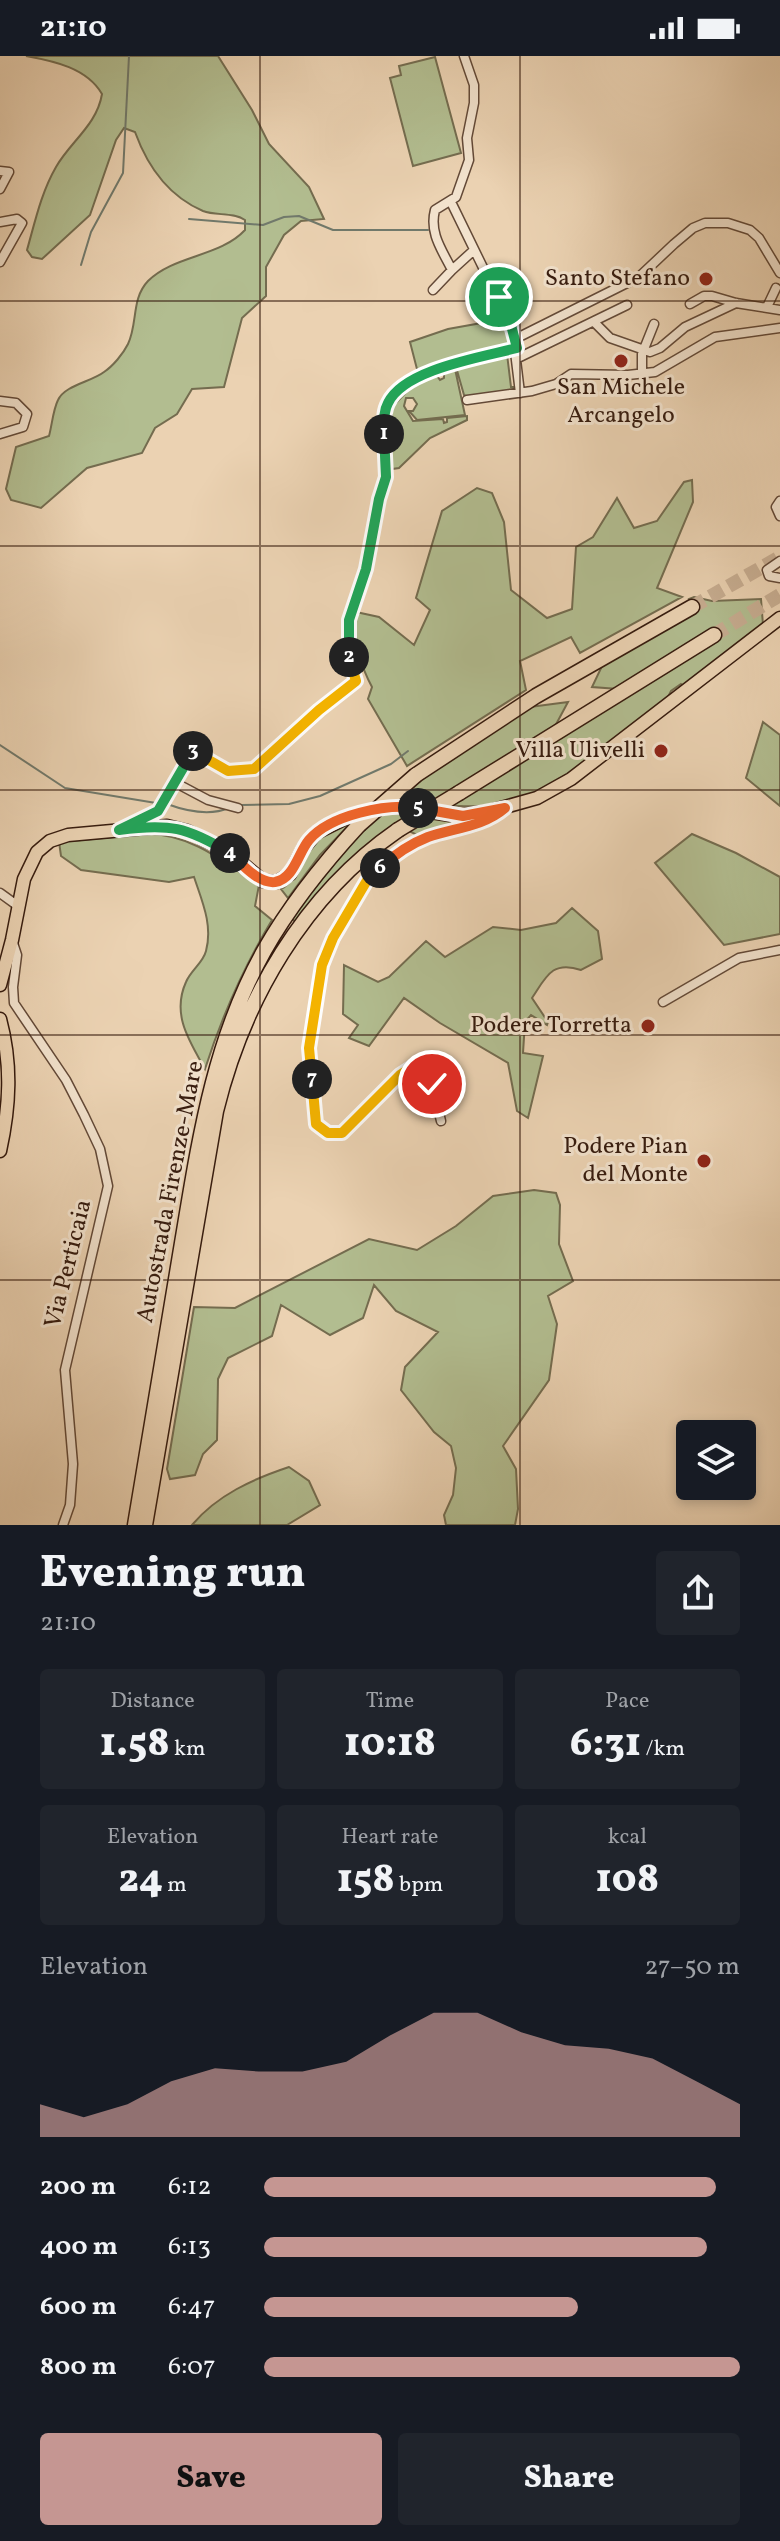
<!DOCTYPE html>
<html lang="en">
<head>
<meta charset="utf-8">
<style>
  :root { --surface:#171b24; --page:#20242c; --text:#f1f3f6; --muted:#9ea1a6; --accent:#c59692 }
  body { margin:0; font-family:Vollkorn,serif; background:var(--page); color:var(--text); height:100vh; display:flex; flex-direction:column; font-size:30px; white-space:nowrap }
  * { box-sizing:border-box; margin:0 }
  p { font-size:26px; color:var(--muted) }
  .icon { flex:none; width:44px; height:44px; fill:none; stroke:currentColor; stroke-width:2; stroke-linecap:round; stroke-linejoin:round }
  .map { position:relative; height:1469px; overflow:hidden }
  .panel { display:flex; flex-direction:column; background:var(--surface); flex:1 }
  .panel>* { flex:none }
  .controls { position:absolute; left:676px; top:1364px; display:grid; gap:16px }
  .controls a { display:grid; place-items:center; width:80px; height:80px; border-radius:8px; background:var(--surface); box-shadow:0 4px 12px #0003; font-size:40px }
  .pin { position:absolute; display:grid; place-items:center; width:68px; height:68px; color:#fff; margin:-34px; border:4px solid #fff; border-radius:50%; box-shadow:0 2px 8px #0007 }
  .km { position:absolute; width:40px; height:40px; margin:-20px; border-radius:50%; background:#222; color:#fff; font-size:22px; line-height:40px; text-align:center }
  .round { display:grid; place-items:center; flex:none; width:84px; height:84px; border-radius:8px; background:var(--page) }
  .head { display:flex; align-items:center; justify-content:space-between; height:136px; padding:0 40px }
  h1 { font-size:44px; font-weight:800; line-height:60px }
  .figures { display:grid; grid-template-columns:repeat(3,1fr); gap:12px; height:136px; padding:8px 40px }
  .figures div { display:grid; align-content:center; border-radius:8px; background:var(--page); text-align:center }
  .figures b { font-size:40px; font-weight:800 }
  .figures small { font-size:22px; font-weight:400 }
  .figures p { font-size:22px }
  .chart { height:224px; padding:16px 40px }
  .chart p { display:flex; justify-content:space-between }
  .chart svg { width:100%; height:144px; margin-top:8px; fill:var(--accent); opacity:.7 }
  .action { display:flex; gap:16px; margin-top:auto; padding:16px 40px }
  .action a { flex:1; height:92px; border-radius:8px; background:var(--accent); color:#111; font-size:32px; font-weight:800; line-height:92px; text-align:center }
  .action a+a { background:var(--page); color:var(--text) }
  ul { padding:0 40px; list-style:none; font-size:26px }
  li { display:grid; grid-template-columns:128px 96px 1fr; align-items:center; height:60px }
  li i { height:20px; border-radius:10px; background:var(--accent) }
  .status { display:flex; justify-content:space-between; align-items:center; height:56px; padding:0 40px; background:var(--surface); direction:ltr }
  .status svg { height:22px; fill:currentColor }
  .map>svg:first-child { display:block }
  .green { fill:#b2bd90; stroke:#746c4f; stroke-width:2 }
  .lines { fill:none; stroke-linecap:round; stroke-linejoin:round }
  .stream { stroke:#71796b; stroke-width:2 }
  .highway-tunnel { stroke:#c7ad91; stroke-width:14; stroke-dasharray:14 7; stroke-linecap:butt }
  .street-casing { stroke:#634937; stroke-width:11 }
  .primary-casing { stroke:#361b0e; stroke-width:15 }
  .highway-casing { stroke:#361b0e; stroke-width:17 }
  .street { stroke:#f2e2cd; stroke-width:8 }
  .primary { stroke:#ebd2b2; stroke-width:12 }
  .highway { stroke:#ebd2b2; stroke-width:14 }
  .highway-bridge-casing { stroke:#361b0e; stroke-width:17; stroke-linecap:butt }
  .highway-bridge { stroke:#ebd2b2; stroke-width:14 }
  .split-1-casing { stroke:#fff; stroke-width:16 }
  .split-2-casing { stroke:#fff; stroke-width:16 }
  .split-3-casing { stroke:#fff; stroke-width:16 }
  .split-4-casing { stroke:#fff; stroke-width:16 }
  .split-5-casing { stroke:#fff; stroke-width:16 }
  .split-6-casing { stroke:#fff; stroke-width:16 }
  .split-7-casing { stroke:#fff; stroke-width:16 }
  .split-8-casing { stroke:#fff; stroke-width:16 }
  .split-1 { stroke:#22a559; stroke-width:10 }
  .split-2 { stroke:#22a559; stroke-width:10 }
  .split-3 { stroke:#f5b400; stroke-width:10 }
  .split-4 { stroke:#22a559; stroke-width:10 }
  .split-5 { stroke:#f0652b; stroke-width:10 }
  .split-6 { stroke:#f0652b; stroke-width:10 }
  .split-7 { stroke:#f5b400; stroke-width:10 }
  .split-8 { stroke:#f5b400; stroke-width:10 }
  .grid { fill:none; stroke:#361b0e; stroke-width:2; stroke-opacity:0.55 }
  .poi-dot { fill:#8f2418; stroke:#f2e2cd; stroke-width:3 }
  .labels { text-anchor:middle; dominant-baseline:central; stroke-width:6; stroke-linejoin:round; paint-order:stroke }
  .poi-label { font-size:24px; fill:#361b0e; stroke:#f2e2cd; text-anchor:end }
  .street-label { font-size:24px; fill:#361b0e; stroke:#f2e2cd }
</style>
</head>
<body>
<div class="status"><b>21:10</b><svg viewBox="0 0 49 12"><path d="M0 12V9h3v3zM5 12V6h3v6zM10 12V3h3v9zM15 12V0h3v12zM26 1h20v11H26zM47 4h2v5h-2z"/></svg></div>
<div class="map">
<svg width="780" height="1469" viewBox="0 0 780 1469">
  <rect width="100%" height="100%" fill="#ebd2b2"/>
  <filter id="stains"><feTurbulence type="fractalNoise" baseFrequency=".0025" numOctaves="4"/><feColorMatrix values="0 0 0 0 .2 0 0 0 0 .09 0 0 0 0 .02 0 0 0 .5 -.17"/></filter>
  <radialGradient id="worn" r=".72"><stop offset=".6" stop-color="#630" stop-opacity="0"/><stop offset="1" stop-color="#630" stop-opacity=".3"/></radialGradient>
  <path class="green" d="M 26,0 L 218,0 L 252,54 L 269,88 L 309,131 L 324,163 L 301,165 L 284,179 L 266,211 L 266,240 L 242,262 L 224,331 L 192,333 L 177,358 L 155,372 L 142,397 L 87,412 L 41,452 L 11,444 L 6,433 L 16,391 L 49,380 C 52,369 53,354 58,344 C 65,329 91,326 104,316 C 113,310 123,298 128,288 C 138,267 131,243 148,225 C 174,199 220,201 245,174 L 245,164 C 233,156 216,160 203,155 C 168,140 147,109 135,76 L 124,72 L 116,84 L 90,159 L 42,203 L 32,201 L 27,194 C 35,166 41,137 56,111 C 70,86 97,69 102,38 C 87,12 54,5 26,0 Z
    M 435,1 L 461,97 L 413,110 L 390,22 L 401,19 L 399,10 Z
    M 504,263 L 511,290 L 418,317 L 410,286 L 448,273 Z
    M 507,298 L 511,331 L 517,331 L 517,334 L 468,341 L 464,339 L 456,311 Z
    M 455,313 L 465,359 L 417,364 L 409,355 L 413,355 L 417,348 L 413,342 L 406,342 L 404,350 L 413,365 L 443,363 L 444,367 L 447,366 L 447,362 L 467,360 L 467,364 L 430,382 L 399,412 L 392,413 L 392,351 L 415,327 L 437,320 L 440,324 L 444,322 L 444,318 Z
    M 692,424 L 693,446 L 657,532 L 682,541 L 580,597 L 571,581 L 520,605 L 526,634 L 407,710 L 368,643 L 372,631 C 359,607 353,584 356,556 L 379,561 L 414,589 L 430,554 L 416,542 L 442,455 L 477,432 L 492,437 L 504,466 L 511,534 L 547,562 L 572,553 L 576,491 L 593,481 L 617,442 L 634,472 L 657,465 L 684,426 Z
    M 694,541 L 712,545 L 761,543 L 763,569 L 684,630 L 681,628 L 671,635 L 668,641 C 617,681 557,742 491,749 C 457,753 426,746 392,745 L 417,725 L 530,651 L 568,646 L 553,674 L 619,633 L 592,631 L 603,608 L 695,554 L 689,543 Z
    M 763,666 L 780,679 L 780,750 L 746,722 Z
    M 390,755 L 414,756 L 470,766 L 417,779 L 397,769 L 297,866 L 289,862 L 371,763 L 347,771 L 320,799 L 288,842 L 281,833 C 297,825 299,805 309,791 C 325,767 364,762 390,755 Z
    M 148,778 C 191,778 224,806 259,829 L 255,850 L 272,864 C 243,912 222,960 205,1013 C 190,986 171,959 186,926 C 191,914 203,907 206,895 C 213,869 202,845 194,821 L 169,826 L 81,814 L 61,800 L 59,786 Z
    M 692,778 L 736,797 L 780,821 L 780,878 L 724,889 L 655,807 Z
    M 572,852 L 598,875 L 602,903 L 581,914 C 552,904 546,921 532,942 L 548,966 L 547,969 L 531,959 L 525,966 L 523,997 L 543,1000 L 528,1062 L 517,1055 L 508,1007 L 440,967 L 404,942 L 369,990 L 349,982 L 358,969 L 343,958 L 344,909 L 378,926 L 389,921 L 426,885 L 445,901 L 493,871 L 521,874 L 556,867 Z
    M 534,1134 L 556,1137 L 560,1149 L 559,1188 L 573,1225 L 548,1240 L 557,1268 L 549,1324 L 503,1390 L 516,1413 L 518,1453 L 515,1469 L 446,1469 L 444,1459 L 453,1439 L 456,1412 L 451,1390 L 434,1376 L 401,1334 L 405,1311 L 438,1276 L 396,1255 L 374,1229 L 363,1262 L 330,1279 L 281,1249 L 272,1280 L 228,1302 L 218,1323 L 217,1384 L 203,1398 L 195,1419 L 170,1423 L 167,1413 L 194,1251 L 235,1252 L 369,1183 L 417,1194 L 456,1170 L 493,1140 Z
    M 289,1411 L 309,1425 L 320,1449 L 287,1469 L 192,1469 C 217,1439 253,1423 289,1411 Z"/>
  <g class="lines">
    <path class="stream" d="M 189,163 L 263,169 L 284,161 L 299,160 L 333,174 L 428,174
      M 81,209 L 91,176 L 123,117 L 129,0
      M 0,689 L 65,732 L 156,747
      M 167,748 C 186,755 210,760 229,752
      M 241,749 L 289,748 L 320,740 L 391,708 L 408,695"/>
    <path class="highway-tunnel" d="M 692,551 L 780,501
      M 714,579 L 780,539"/>
    <defs>
      <path id="street" d="M 464,0 L 474,29 L 474,47 L 467,82 L 469,104 L 456,141 L 435,154 C 429,177 442,194 452,214 L 474,194
        M 0,115 L 9,116 L 0,133
        M 451,146 L 512,271 L 520,337
        M 0,166 L 17,163 L 22,167 L 0,206
        M 433,234 L 452,214
        M 690,248 L 704,240 L 712,240 L 736,247 L 780,254
        M 767,251 L 776,232
        M 594,266 L 610,282 L 650,296 L 660,292 L 685,271 L 736,247
        M 515,283 L 639,221 L 674,188 L 693,172 L 705,167 L 728,167 L 750,174 L 759,182 L 780,217
        M 518,302 L 627,249
        M 642,318 L 642,298 L 654,268
        M 467,344 L 532,335 L 556,328 L 571,318 L 628,319 L 655,316 L 715,281 L 780,272
        M 0,345 L 16,347 L 27,358 L 23,371 L 0,378
        M 780,445 L 776,451 L 780,460
        M 780,505 L 767,514 L 769,520 L 780,522
        M 174,726 L 208,744 L 238,752
        M 124,772 L 158,755 L 193,695 L 228,715 L 254,713 L 319,654 L 356,625 L 349,602 L 349,564 L 366,513 L 379,443 L 385,425 L 384,366 L 388,345 L 395,336 L 424,318 L 517,292
        M 0,837 L 18,850
        M 12,884 L 17,899 L 13,931 L 14,947 L 66,1024 L 84,1059 L 100,1093 L 108,1130 L 65,1314 L 73,1408 L 70,1449 L 63,1469
        M 663,946 L 739,902 L 780,894
        M 441,1065 L 428,1010 L 420,1006 L 400,1019 L 342,1077 L 328,1077 L 316,1068 L 309,992 L 322,909 L 333,882 L 369,821 L 395,798 L 426,782 L 489,764 L 504,753"/>
      <path id="primary" d="M 0,929 L 12,884 L 24,823 L 37,796 L 50,785 L 68,779 L 167,770 L 187,775 L 229,796 L 263,825 L 277,826 L 290,818 L 303,793 L 316,777 L 348,761 L 391,750 L 457,760 L 487,756 L 537,742 L 571,723 L 780,562
        M 0,963 C 12,1008 10,1050 0,1095"/>
      <path id="highway" d="M 416,719 L 536,640 L 692,551
        M 459,737 L 714,579
        M 135,1469 C 150,1375 166,1281 182,1187 C 199,1086 213,986 264,895 C 290,849 323,808 359,769
        M 145,1469 L 216,1055 C 243,944 304,839 398,774"/>
    </defs>
    <use href="#street" class="street-casing"/>
    <use href="#primary" class="primary-casing"/>
    <use href="#highway" class="highway-casing"/>
    <use href="#street" class="street"/>
    <use href="#primary" class="primary"/>
    <use href="#highway" class="highway"/>
    <defs>
      <path id="highway-bridge" d="M 359,769 L 416,719
        M 398,774 L 459,737"/>
    </defs>
    <use href="#highway-bridge" class="highway-bridge-casing"/>
    <use href="#highway-bridge" class="highway-bridge"/>
  </g>
  <g class="lines">
    <defs>
      <path id="split-1" d="M 384,378 C 384,367 383,356 388,347 C 404,313 483,301 517,292 L 511,269 L 499,241"/>
      <path id="split-2" d="M 349,601 L 349,564 L 366,513 L 379,443 L 386,421 L 384,378"/>
      <path id="split-3" d="M 193,695 L 228,715 L 254,713 L 319,654 L 356,625 L 349,601"/>
      <path id="split-4" d="M 193,695 L 158,755 L 119,774 C 169,767 187,771 230,797"/>
      <path id="split-5" d="M 230,797 C 241,807 258,828 275,826 C 294,823 298,797 309,784 C 330,759 387,747 418,752"/>
      <path id="split-6" d="M 380,812 C 394,799 410,788 428,781 C 454,772 483,771 505,752 L 463,760 L 418,752"/>
      <path id="split-7" d="M 312,1023 L 309,992 L 322,909 L 333,882 L 369,821 L 380,812"/>
      <path id="split-8" d="M 312,1023 L 316,1068 L 328,1077 L 342,1077 L 400,1019 L 420,1006 L 428,1010 L 432,1028"/>
    </defs>
    <use href="#split-1" class="split-1-casing"/>
    <use href="#split-2" class="split-2-casing"/>
    <use href="#split-3" class="split-3-casing"/>
    <use href="#split-4" class="split-4-casing"/>
    <use href="#split-5" class="split-5-casing"/>
    <use href="#split-6" class="split-6-casing"/>
    <use href="#split-7" class="split-7-casing"/>
    <use href="#split-8" class="split-8-casing"/>
    <use href="#split-1" class="split-1"/>
    <use href="#split-2" class="split-2"/>
    <use href="#split-3" class="split-3"/>
    <use href="#split-4" class="split-4"/>
    <use href="#split-5" class="split-5"/>
    <use href="#split-6" class="split-6"/>
    <use href="#split-7" class="split-7"/>
    <use href="#split-8" class="split-8"/>
  </g>
  <path class="grid" d="M 260,0 L 260,1469M 520,0 L 520,1469M 0,245 L 780,245M 0,490 L 780,490M 0,734 L 780,734M 0,979 L 780,979M 0,1224 L 780,1224"/>
  <g class="poi-dot">
    <circle cx="706" cy="223" r="8"/>
    <circle cx="621" cy="305" r="8"/>
    <circle cx="661" cy="695" r="8"/>
    <circle cx="648" cy="970" r="8"/>
    <circle cx="704" cy="1105" r="8"/>
  </g>
  <g class="labels">
    <g class="poi-label">
      <text x="690" y="223">Santo Stefano</text>
      <text x="621" y="332" text-anchor="middle">San Michele<tspan x="621" dy="28">Arcangelo</tspan></text>
      <text x="645" y="695">Villa Ulivelli</text>
      <text x="632" y="970">Podere Torretta</text>
      <text x="688" y="1091">Podere Pian<tspan x="688" dy="28">del Monte</tspan></text>
    </g>
    <g class="street-label">
      <text transform="translate(171 1136) rotate(-79)">Autostrada Firenze-Mare</text>
      <text transform="translate(69 1208) rotate(-76)">Via Perticaia</text>
    </g>
  </g>
  <rect width="100%" height="100%" filter="url(#stains)"/>
  <rect width="100%" height="100%" fill="url(#worn)"/>
</svg>
<div class="controls">
<a><svg class="icon" aria-label="layers" viewBox="0 0 24 24"><path d="M12 4l9 5-9 5-9-5zM3 14l9 5 9-5"/></svg></a>
</div>
<div class="pin" style="left:499px;top:241px;background:#1e9e55"><svg class="icon" aria-label="arrive" viewBox="0 0 24 24"><path d="M6 21V4h12l-3 4 3 4H6"/></svg></div>
<div class="pin" style="left:432px;top:1028px;background:#d93025"><svg class="icon" aria-label="check" viewBox="0 0 24 24"><path d="M5 12l5 5 9-10"/></svg></div>
<b class="km" style="left:384px;top:378px">1</b>
<b class="km" style="left:349px;top:601px">2</b>
<b class="km" style="left:193px;top:695px">3</b>
<b class="km" style="left:230px;top:797px">4</b>
<b class="km" style="left:418px;top:752px">5</b>
<b class="km" style="left:380px;top:812px">6</b>
<b class="km" style="left:312px;top:1023px">7</b>
</div>
<section class="panel">
<div class="head"><div><h1>Evening run</h1><p>21:10</p></div><a class="round"><svg class="icon" aria-label="share" viewBox="0 0 24 24"><path d="M12 15V3M7 8l5-5 5 5M5 13v7h14v-7"/></svg></a></div>
<div class="figures">
<div><p>Distance</p><b>1.58<small> km</small></b></div>
<div><p>Time</p><b>10:18</b></div>
<div><p>Pace</p><b>6:31<small> /km</small></b></div>
</div>
<div class="figures">
<div><p>Elevation</p><b>24<small> m</small></b></div>
<div><p>Heart rate</p><b>158<small> bpm</small></b></div>
<div><p>kcal</p><b>108</b></div>
</div>
<div class="chart"><p><span>Elevation</span>27–50 m</p>
<svg viewBox="0 0 160 44" preserveAspectRatio="none"><path d="M0 44V34L10 38L20 34L30 27L40 23L50 24L60 24L70 21L80 13L90 6L100 6L110 12L120 16L130 17L140 20L150 27L160 34V44z"/></svg>
</div>
<ul>
<li><b>200 m</b>6:12<i style="width:95%"></i></li>
<li><b>400 m</b>6:13<i style="width:93%"></i></li>
<li><b>600 m</b>6:47<i style="width:66%"></i></li>
<li><b>800 m</b>6:07<i style="width:100%"></i></li>
</ul>
<div class="action"><a>Save</a><a>Share</a></div>
</section>
</body>
</html>
